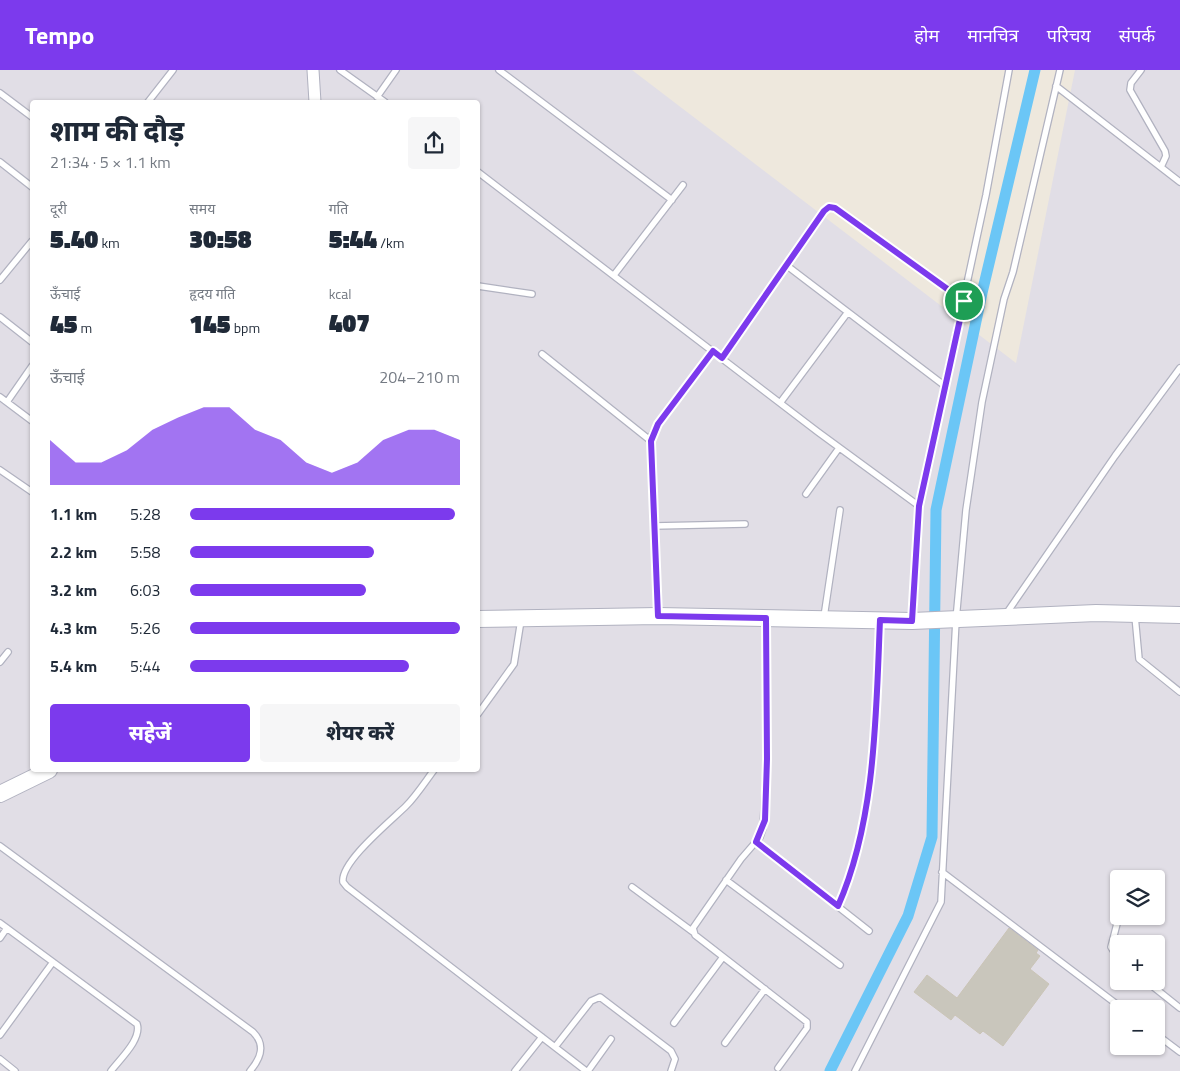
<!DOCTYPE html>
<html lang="hi">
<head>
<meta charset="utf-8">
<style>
  :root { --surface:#fff; --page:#f6f6f7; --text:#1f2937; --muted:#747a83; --accent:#7c3aed }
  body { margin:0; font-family:"Titillium Web","Noto Sans Devanagari",sans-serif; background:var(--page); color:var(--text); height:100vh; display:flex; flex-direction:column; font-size:19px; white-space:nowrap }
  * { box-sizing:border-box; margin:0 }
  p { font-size:16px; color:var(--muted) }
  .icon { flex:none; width:28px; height:28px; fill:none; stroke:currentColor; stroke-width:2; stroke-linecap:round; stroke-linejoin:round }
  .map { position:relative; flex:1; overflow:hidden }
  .sheet { position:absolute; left:30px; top:30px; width:450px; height:672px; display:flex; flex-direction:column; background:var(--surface); border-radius:5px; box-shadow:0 1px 4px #0004 }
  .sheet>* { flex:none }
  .buttons { position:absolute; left:1110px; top:800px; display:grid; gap:10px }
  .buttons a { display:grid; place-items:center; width:55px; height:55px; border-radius:5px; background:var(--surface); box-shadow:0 1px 4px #0004; font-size:25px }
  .pin { position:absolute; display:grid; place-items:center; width:42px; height:42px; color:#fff; margin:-21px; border:2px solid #fff; border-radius:50%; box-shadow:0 1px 5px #0007 }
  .round { display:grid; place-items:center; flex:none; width:52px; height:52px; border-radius:5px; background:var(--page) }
  .overview { display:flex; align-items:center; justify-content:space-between; height:85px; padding:0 20px }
  h1 { font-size:28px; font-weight:800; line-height:38px }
  .metrics { display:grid; grid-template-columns:repeat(3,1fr); gap:8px; height:85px; padding:5px 20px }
  .metrics div { display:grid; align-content:center }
  .metrics b { font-size:25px; font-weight:800 }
  .metrics small { font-size:14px; font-weight:400 }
  .metrics p { font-size:14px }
  .chart { height:140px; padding:10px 20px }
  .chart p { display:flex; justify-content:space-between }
  .chart svg { width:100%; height:90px; margin-top:5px; fill:var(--accent); opacity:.7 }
  .button { display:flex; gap:10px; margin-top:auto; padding:10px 20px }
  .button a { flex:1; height:58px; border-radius:5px; background:var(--accent); color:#fff; font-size:20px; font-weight:800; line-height:58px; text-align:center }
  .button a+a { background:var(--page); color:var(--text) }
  ul { padding:0 20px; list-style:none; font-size:16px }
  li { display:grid; grid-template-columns:80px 60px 1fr; align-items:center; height:38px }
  li i { height:12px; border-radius:6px; background:var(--accent) }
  header { display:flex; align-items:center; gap:30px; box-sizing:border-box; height:70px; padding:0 25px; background:var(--accent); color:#fff }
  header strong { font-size:24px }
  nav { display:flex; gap:28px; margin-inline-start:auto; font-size:18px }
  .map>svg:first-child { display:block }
  .industrial { fill:#e1dee6; fill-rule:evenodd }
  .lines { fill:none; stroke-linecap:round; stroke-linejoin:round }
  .canal { stroke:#6bc6f6; stroke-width:11 }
  .building { fill:#c9c6bc; stroke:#cac4b6 }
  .lane-casing { stroke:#b1b2c0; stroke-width:8 }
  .street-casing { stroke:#b1b2c0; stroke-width:13 }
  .secondary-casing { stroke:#b1b2c0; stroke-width:18 }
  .lane { stroke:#fff; stroke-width:5.5 }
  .street { stroke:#fff; stroke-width:11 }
  .secondary { stroke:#fff; stroke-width:16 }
  .route-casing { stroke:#fff; stroke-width:10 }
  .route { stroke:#7c3aed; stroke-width:6 }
</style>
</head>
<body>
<header>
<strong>Tempo</strong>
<nav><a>होम</a><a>मानचित्र</a><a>परिचय</a><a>संपर्क</a></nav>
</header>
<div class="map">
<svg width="1180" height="1001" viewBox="0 0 1180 1001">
  <rect width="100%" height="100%" fill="#eee8dd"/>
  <path class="industrial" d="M 0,0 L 632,0 L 1016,293 L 1075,0 L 1180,0 L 1180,1001 L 0,1001 ZM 32,32 L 478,32 L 478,700 L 32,700 ZM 1119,809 L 1156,809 L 1156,846 L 1119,846 ZM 1119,874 L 1156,874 L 1156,911 L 1119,911 ZM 1119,939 L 1156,939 L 1156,976 L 1119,976 Z"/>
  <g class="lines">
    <path class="canal" d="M 830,1001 L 908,846 L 932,767 L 936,440 L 982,223 L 1035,0"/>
  </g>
  <path class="building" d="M 1009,858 L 1038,880 L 1036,883 L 1040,886 L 1030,899 L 1049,914 L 1003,976 L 983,961 L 980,964 L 955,945 L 951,950 L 914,922 L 927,905 L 957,928 Z"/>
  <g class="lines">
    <defs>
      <path id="lane" d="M 340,0 L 385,32
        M 499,0 L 672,130
        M 1141,0 L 1131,13 L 1130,20 L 1165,81 L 1166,86 L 1161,97
        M 1056,16 L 1180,112
        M 0,23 L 32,47
        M 377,27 L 396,0
        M 148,32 L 173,0
        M 0,92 L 32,117
        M 478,102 L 818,362 L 919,436
        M 786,195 L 945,316
        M 614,205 L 683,115
        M 0,210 L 32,171
        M 478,216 L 532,224
        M 0,247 L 32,272
        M 542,284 L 651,371
        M 722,287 L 824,141 L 829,137 L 835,138 L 964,231
        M 0,327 L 32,351
        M 7,332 L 32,296
        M 780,333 L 848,242
        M 0,400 L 32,422
        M 806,424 L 839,378
        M 654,456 L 745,454
        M 658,543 L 651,367 L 658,354 L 713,281
        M 1006,544 L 1115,386 L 1180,298
        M 1135,546 L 1139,589 L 1180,622
        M 824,547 L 840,440
        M 913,548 L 919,436 L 986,125 L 1009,0
        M 766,550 L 767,689 L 763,758 L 760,767 L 741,789 L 693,858 L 695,865 L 807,952 L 807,958 L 778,998
        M 0,592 L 8,582
        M 478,644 L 514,594 L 521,550
        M 434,700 C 425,712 416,726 406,736 C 392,750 340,792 343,812 L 347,817 L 586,1001
        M 756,772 L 869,861
        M 0,776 L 253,962 C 266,975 261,988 250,1001
        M 942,802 L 1123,939
        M 726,810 L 840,895
        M 632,817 L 693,862
        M 838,836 C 876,748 875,646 880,552
        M 1119,846 L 1111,877 L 1119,890
        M 0,853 L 137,954 C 142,969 120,989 111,1001
        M 0,868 L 7,858
        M 1146,911 L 1180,938
        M 674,953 L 723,887
        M 1156,964 L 1180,982
        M 0,965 L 53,892
        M 725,973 L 765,919
        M 555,977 L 591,931 L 600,927 L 671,981 L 675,989 L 671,1001
        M 0,989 L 15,1001
        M 515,1001 L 542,967
        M 588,1001 L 611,969
        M 855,1001 L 941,832 L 956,550 L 966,440 L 982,332 L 1004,229 L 1013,202 L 1060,0"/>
      <path id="street" d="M 313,0 L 315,32"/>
      <path id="secondary" d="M 478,549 L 658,546 L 912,551 L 1096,543 L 1180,545
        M 0,724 L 49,700"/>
    </defs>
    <use href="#lane" class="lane-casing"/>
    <use href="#street" class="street-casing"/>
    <use href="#secondary" class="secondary-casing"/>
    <use href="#lane" class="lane"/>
    <use href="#street" class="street"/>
    <use href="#secondary" class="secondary"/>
  </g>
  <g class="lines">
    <defs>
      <path id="route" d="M 829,137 L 835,138 L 964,231 L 919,436 L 912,551 L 880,550 C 876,643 876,750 838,836 L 756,772 L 765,750 L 767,689 L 766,548 L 658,546 L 651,371 L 658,354 L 713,281 L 722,288 L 824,141 Z"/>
    </defs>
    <use href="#route" class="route-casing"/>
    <use href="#route" class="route"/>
  </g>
</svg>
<div class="buttons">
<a><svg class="icon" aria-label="layers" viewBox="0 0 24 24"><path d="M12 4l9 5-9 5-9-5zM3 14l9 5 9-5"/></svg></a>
<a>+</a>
<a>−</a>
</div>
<div class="pin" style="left:964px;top:231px;background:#1e9e55"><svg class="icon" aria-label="arrive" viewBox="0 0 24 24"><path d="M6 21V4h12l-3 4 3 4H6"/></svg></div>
<section class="sheet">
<div class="overview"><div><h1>शाम की दौड़</h1><p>21:34 · 5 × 1.1 km</p></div><a class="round"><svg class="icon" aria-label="share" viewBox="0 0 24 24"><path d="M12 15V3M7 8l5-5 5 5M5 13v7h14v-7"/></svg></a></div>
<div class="metrics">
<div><p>दूरी</p><b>5.40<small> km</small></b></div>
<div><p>समय</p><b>30:58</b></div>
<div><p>गति</p><b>5:44<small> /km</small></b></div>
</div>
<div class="metrics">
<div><p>ऊँचाई</p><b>45<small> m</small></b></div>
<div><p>हृदय गति</p><b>145<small> bpm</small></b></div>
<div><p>kcal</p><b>407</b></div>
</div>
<div class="chart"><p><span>ऊँचाई</span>204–210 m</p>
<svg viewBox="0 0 160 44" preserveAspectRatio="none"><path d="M0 44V22L10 33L20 33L30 27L40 17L50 11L60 6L70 6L80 17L90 22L100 33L110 38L120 33L130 22L140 17L150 17L160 22V44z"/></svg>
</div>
<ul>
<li><b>1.1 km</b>5:28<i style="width:98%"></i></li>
<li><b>2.2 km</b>5:58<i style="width:68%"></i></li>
<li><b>3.2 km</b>6:03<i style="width:65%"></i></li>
<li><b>4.3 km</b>5:26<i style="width:100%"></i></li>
<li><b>5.4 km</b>5:44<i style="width:81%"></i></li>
</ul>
<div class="button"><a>सहेजें</a><a>शेयर करें</a></div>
</section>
</div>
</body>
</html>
